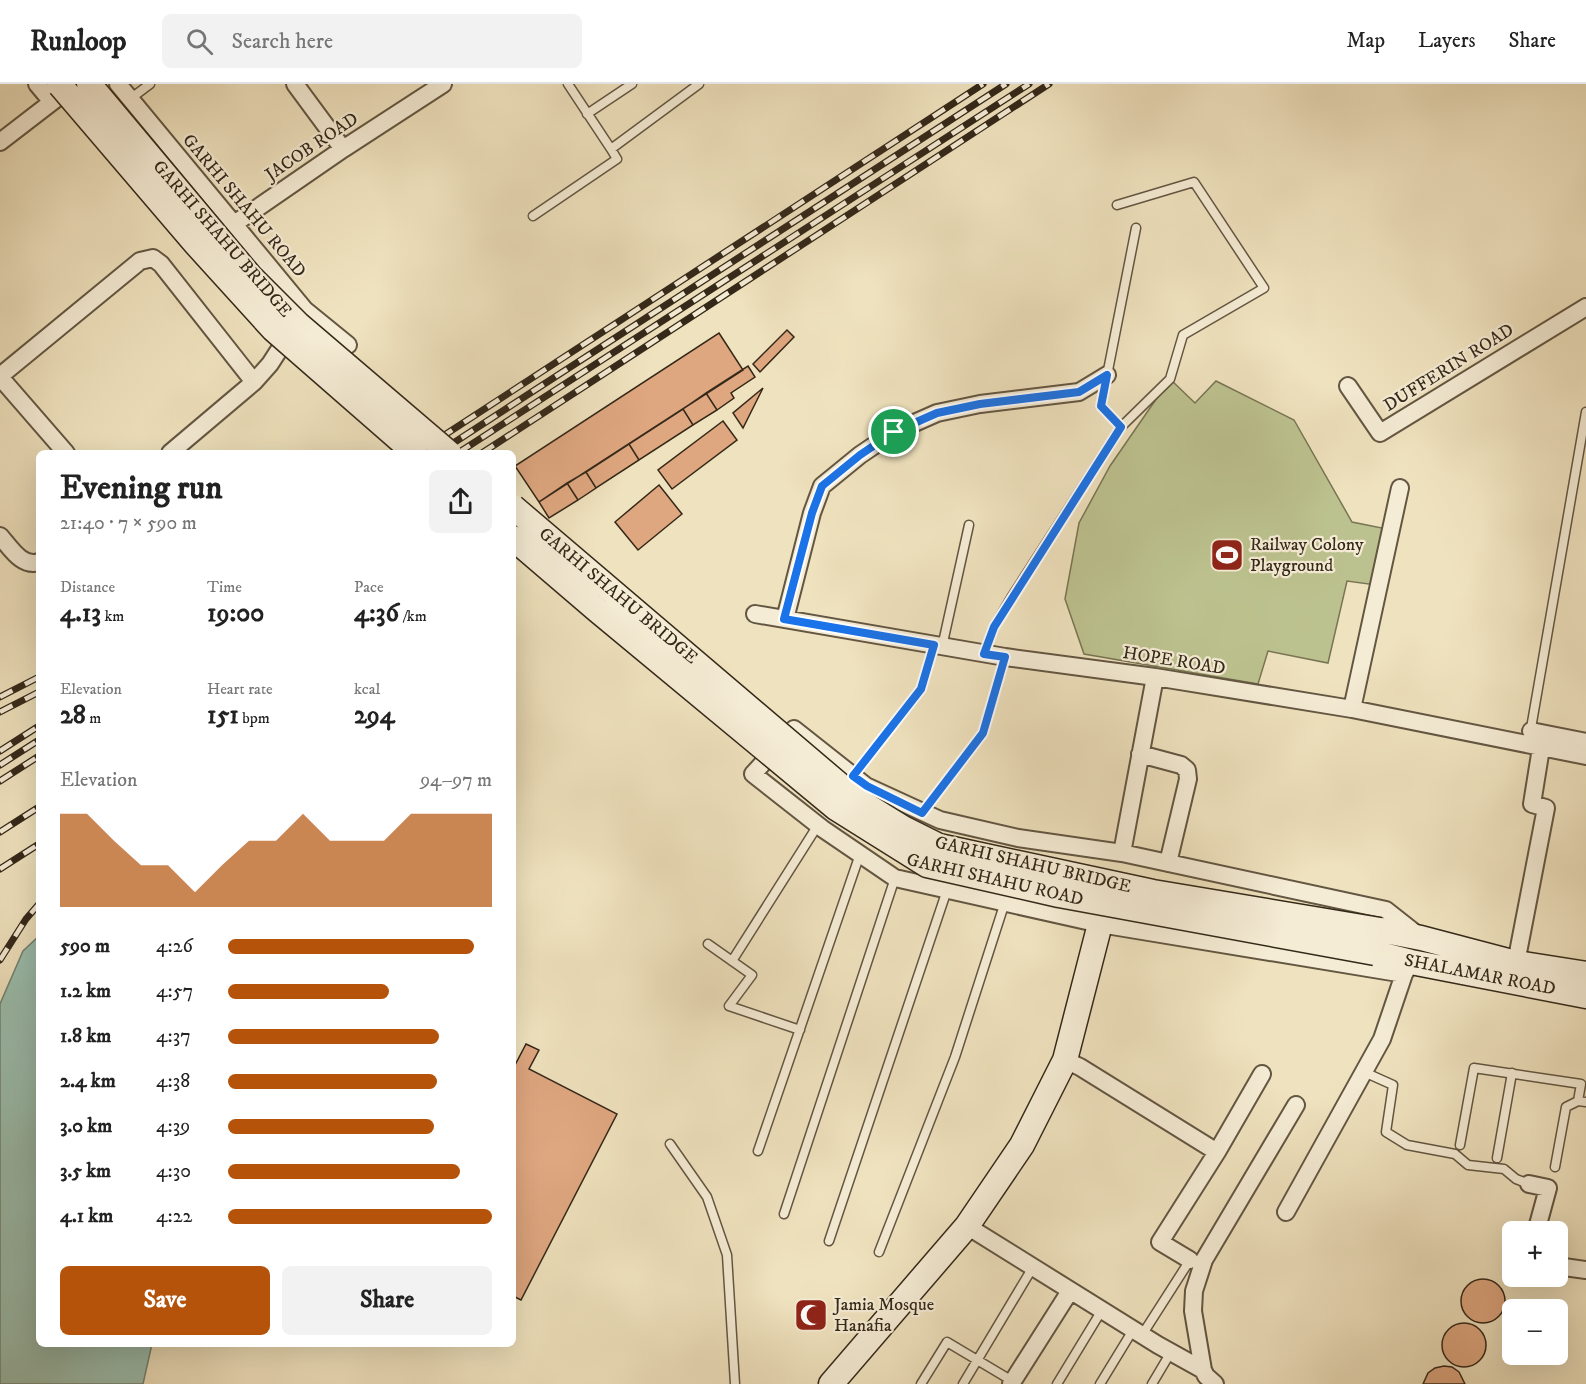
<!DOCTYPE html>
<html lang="en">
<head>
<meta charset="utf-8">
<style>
  :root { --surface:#fff; --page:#f2f2f2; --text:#222; --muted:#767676; --line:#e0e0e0; --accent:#b45309 }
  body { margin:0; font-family:"IM FELL DW Pica",serif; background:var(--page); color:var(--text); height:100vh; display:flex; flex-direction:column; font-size:22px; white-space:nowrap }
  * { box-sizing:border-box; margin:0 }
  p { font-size:20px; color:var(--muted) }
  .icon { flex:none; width:33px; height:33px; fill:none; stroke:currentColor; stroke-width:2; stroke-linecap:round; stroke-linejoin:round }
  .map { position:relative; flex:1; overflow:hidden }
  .details { position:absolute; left:36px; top:366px; width:480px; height:897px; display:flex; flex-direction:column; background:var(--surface); border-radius:9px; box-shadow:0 6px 24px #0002 }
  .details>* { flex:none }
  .fabs { position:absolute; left:1502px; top:1137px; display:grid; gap:12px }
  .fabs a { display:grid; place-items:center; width:66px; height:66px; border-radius:9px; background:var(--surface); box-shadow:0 6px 24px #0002; font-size:30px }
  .pin { position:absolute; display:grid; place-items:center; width:51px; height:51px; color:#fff; margin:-26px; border:3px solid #fff; border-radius:50%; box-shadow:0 2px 6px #0007 }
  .round { display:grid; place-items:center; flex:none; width:63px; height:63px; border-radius:9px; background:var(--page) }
  .summary { display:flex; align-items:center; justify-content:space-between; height:102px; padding:0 24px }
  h1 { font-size:33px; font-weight:700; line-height:45px }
  .stats { display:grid; grid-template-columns:repeat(3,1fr); gap:9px; height:102px; padding:6px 24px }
  .stats div { display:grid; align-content:center }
  .stats b { font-size:26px; font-weight:700 }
  .stats small { font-size:16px; font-weight:400 }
  .stats p { font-size:16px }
  .chart { height:168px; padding:12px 24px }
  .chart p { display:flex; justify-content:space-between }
  .chart svg { width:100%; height:108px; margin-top:6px; fill:var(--accent); opacity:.7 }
  .primary-button { display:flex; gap:12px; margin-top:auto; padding:12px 24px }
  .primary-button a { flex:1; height:69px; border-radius:9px; background:var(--accent); color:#fff; font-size:24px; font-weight:700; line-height:69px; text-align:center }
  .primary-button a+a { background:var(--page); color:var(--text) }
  ul { padding:0 24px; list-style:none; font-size:20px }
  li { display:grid; grid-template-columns:96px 72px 1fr; align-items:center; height:45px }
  li i { height:15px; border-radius:8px; background:var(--accent) }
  header { display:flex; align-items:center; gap:36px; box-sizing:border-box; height:84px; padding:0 30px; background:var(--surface); border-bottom:2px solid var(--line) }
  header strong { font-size:28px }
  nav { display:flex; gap:33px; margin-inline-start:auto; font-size:21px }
  .search { width:420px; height:54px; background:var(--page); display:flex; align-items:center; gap:15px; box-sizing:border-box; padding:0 21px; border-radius:9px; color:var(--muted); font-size:22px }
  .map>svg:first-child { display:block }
  .green { fill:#bcc28f; stroke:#787554; stroke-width:1.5 }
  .water { fill:#9abeae; stroke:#718272; stroke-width:1.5 }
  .building { fill:#dfa780; stroke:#342819; stroke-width:1.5 }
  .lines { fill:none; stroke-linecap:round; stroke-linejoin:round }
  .service-casing { stroke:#635642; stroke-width:11 }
  .minor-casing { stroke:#635642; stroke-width:20 }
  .secondary-casing { stroke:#342819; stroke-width:27 }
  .service { stroke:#f5ecd5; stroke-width:8 }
  .minor { stroke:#f5ecd5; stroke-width:16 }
  .secondary { stroke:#f5ecd5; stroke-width:24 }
  .rail-casing { stroke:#342819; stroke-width:7 }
  .rail { stroke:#f5ecd5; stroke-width:4.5; stroke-dasharray:14; stroke-linecap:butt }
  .secondary-bridge-casing { stroke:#342819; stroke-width:27; stroke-linecap:butt }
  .secondary-bridge { stroke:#f5ecd5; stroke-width:24 }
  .route-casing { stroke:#fff; stroke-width:12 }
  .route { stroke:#1a73e8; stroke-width:8 }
  .labels { text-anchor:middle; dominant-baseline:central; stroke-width:4.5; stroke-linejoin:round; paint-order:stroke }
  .street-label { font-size:18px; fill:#342819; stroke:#f5ecd5 }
  .poi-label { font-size:18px; fill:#342819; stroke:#f5ecd5; text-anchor:start }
</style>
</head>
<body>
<header>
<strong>Runloop</strong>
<div class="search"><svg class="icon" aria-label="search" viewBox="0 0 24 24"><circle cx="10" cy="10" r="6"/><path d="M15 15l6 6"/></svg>Search here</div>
<nav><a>Map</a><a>Layers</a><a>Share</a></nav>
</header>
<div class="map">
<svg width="1586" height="1300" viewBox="0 0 1586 1300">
  <rect width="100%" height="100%" fill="#efe2be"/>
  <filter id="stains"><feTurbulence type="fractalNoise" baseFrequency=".00333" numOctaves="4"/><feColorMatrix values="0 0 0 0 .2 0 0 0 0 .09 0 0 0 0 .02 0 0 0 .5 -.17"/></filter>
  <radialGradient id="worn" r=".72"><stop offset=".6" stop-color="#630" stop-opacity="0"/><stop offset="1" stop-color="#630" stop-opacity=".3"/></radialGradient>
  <path class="green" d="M 1170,295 L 1195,319 L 1216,297 L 1294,336 L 1352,438 L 1387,445 L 1376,501 L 1347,497 L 1328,579 L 1268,567 L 1258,600 L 1084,570 L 1065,515 L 1079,439 L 1110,382 Z"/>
  <path class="water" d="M 39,852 L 39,1260 L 152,1260 L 143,1300 L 0,1300 L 0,920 L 23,867 Z"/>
  <path class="building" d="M 787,246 L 794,253 L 760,288 L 753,280 Z
    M 719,249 L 743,286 L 539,418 L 515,382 Z
    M 748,282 L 755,293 L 731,309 L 734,314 L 717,326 L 706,309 Z
    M 763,304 L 743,344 L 733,329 Z
    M 706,309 L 717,326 L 693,341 L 683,325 Z
    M 683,325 L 693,341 L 639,376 L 629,360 Z
    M 723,337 L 737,356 L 672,405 L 658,386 Z
    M 629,360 L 639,376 L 596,404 L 586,388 Z
    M 586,388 L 596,404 L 578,416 L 567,399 Z
    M 567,399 L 578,416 L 549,434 L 539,418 Z
    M 659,401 L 682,430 L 638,466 L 615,438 Z
    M 526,960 L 539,966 L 529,985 L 617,1030 L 521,1216 L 513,1212 L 513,985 Z
    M1461 1217a22 22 0 1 1 44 0a22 22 0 1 1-44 0Z
    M1442 1261a22 22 0 1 1 44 0a22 22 0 1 1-44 0Z
    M 1444,1282 L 1452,1283 L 1459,1288 L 1465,1300 L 1423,1300 L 1428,1289 L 1435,1284 Z"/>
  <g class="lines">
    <defs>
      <path id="service" d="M 568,0 L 611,65 L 699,0
        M 130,15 L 150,0
        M 587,30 L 632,0
        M 1117,121 L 1194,98 L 1264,204 L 1183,251 L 1170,295 L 1121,343
        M 533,132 L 617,75 L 611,65
        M 942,563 L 969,441
        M 984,570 L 994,543 L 1011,514 L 1121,343 L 1101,322 L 1136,144
        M 1530,650 L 1586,328
        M 853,692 L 921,605 L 934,561
        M 922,729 L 983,649 L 1005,573
        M 708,860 L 752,891 L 729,922 L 800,946
        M 732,877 L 818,741
        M 1364,988 L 1393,1001 L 1386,1048 L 1407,1061 L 1455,1070 L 1468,1081 L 1504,1085 L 1516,1095 L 1529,1100
        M 670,1060 L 707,1113 L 727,1171 L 735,1300
        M 1460,1061 L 1474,984 L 1581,1000 L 1578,1017 L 1586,1018
        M 758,1067 L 860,770
        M 1497,1074 L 1512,989
        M 1555,1083 L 1566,1023 L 1578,1017
        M 784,1130 L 895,794
        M 829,1157 L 947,806
        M 879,1168 L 955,973 L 1005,818
        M 1142,1251 L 1190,1176
        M 921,1300 L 947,1258 L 1014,1298
        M 963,1300 L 1033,1183
        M 1057,1300 L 1102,1226
        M 1100,1300 L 1133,1246
        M 1152,1300 L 1171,1268"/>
      <path id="minor" d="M 37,0 L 52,18 L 75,0
        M 118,0 L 305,226 L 348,261
        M 295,0 L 343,65
        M 0,58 L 52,18
        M 234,140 L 343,65 L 443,0
        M 0,292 L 140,177 L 153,174 L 161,180 L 254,298
        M 0,293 L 66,369
        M 1348,302 L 1380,349 L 1586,223
        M 170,369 L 254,298 L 270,280 L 290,249
        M 0,452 C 10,463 22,484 39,478
        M 755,530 L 1005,573 L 1155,593 L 1352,625 L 1586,672
        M 785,535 L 812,429 L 822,402 L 860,371 L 894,348 L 937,329 L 980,320 L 1079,308 L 1107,291
        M 1352,625 L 1400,404
        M 1531,647 L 1586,658
        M 1140,670 L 1181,681 L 1187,686 L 1188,695 L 1168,779
        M 1122,769 L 1155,593
        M 1411,878 L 1404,890 L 1100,840 L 895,794 L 823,745 L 753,690 L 794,645 L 866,702 L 940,736 L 1018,754 L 1122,769 L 1386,826 L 1419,852
        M 1516,879 L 1546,724 L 1532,720 L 1541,664
        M 1065,976 L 1080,983 L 1217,1068
        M 1529,1100 L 1548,1104 L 1536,1148
        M 1286,1128 L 1382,955 L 1404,890
        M 967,1142 L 1158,1261 L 1203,1286 L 1206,1292 L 1215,1300
        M 1190,1176 L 1160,1158 L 1217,1068 L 1262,990
        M 1557,1182 L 1586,1186
        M 1203,1286 L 1193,1227 L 1194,1207 L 1204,1176 L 1296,1021
        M 1011,1300 L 1070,1207"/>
      <path id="secondary" d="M 1380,846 L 1421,854 L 1516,879 L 1586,890
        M 1375,869 L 1411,878 L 1586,912
        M 831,1300 L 967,1142 L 1022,1061 L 1065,976 L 1100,840"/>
    </defs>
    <use href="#service" class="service-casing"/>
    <use href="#minor" class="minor-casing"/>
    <use href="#secondary" class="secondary-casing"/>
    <use href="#service" class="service"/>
    <use href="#minor" class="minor"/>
    <use href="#secondary" class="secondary"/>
    <defs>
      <path id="rail" d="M 417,369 L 983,0
        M 438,369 L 1006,0
        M 458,369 L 1029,0
        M 482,369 L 1049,0
        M 0,613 L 39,593
        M 0,628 L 39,608
        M 0,667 L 39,642
        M 0,681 L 39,656
        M 0,697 L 39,672
        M 0,748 L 39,723
        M 0,785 L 39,760
        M 0,876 L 26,835 L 39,820"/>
    </defs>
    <use href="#rail" class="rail-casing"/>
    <use href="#rail" class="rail"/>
    <defs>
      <path id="secondary-bridge" d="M 89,0 L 250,192 L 298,240 L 449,369
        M 60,1 L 195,159 L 273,245 L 415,369
        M 513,423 L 856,715 L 903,744 L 939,762 L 1153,808 L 1380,846
        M 513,454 L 597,526 L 836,724 L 927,781 L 1059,811 L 1375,869"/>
    </defs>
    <use href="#secondary-bridge" class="secondary-bridge-casing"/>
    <use href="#secondary-bridge" class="secondary-bridge"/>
  </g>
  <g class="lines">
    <defs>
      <path id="route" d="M 1107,291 L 1101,322 L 1121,343 L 994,543 L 984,570 L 1005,573 L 983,649 L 922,729 L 867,702 L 853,692 L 921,605 L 934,561 L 784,535 L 812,429 L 822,402 L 860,371 L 894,348 L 937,329 L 980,320 L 1079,308 Z"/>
    </defs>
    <use href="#route" class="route-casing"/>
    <use href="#route" class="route"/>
  </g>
  <defs>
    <symbol id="stadium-square" viewBox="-11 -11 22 22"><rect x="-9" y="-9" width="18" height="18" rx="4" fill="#8f2418" stroke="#f5ecd5"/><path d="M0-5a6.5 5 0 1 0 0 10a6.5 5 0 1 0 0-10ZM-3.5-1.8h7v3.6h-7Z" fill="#fff"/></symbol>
    <symbol id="mosque-square" viewBox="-11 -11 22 22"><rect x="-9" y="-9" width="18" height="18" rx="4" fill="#8f2418" stroke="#f5ecd5"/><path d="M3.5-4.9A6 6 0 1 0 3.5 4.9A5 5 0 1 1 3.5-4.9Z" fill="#fff"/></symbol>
  </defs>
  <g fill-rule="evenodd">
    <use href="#stadium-square" x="1208" y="452" width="38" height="38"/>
    <use href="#mosque-square" x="792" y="1212" width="38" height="38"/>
  </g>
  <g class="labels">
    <g class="street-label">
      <text transform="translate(312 63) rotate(-34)">JACOB ROAD</text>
      <text transform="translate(244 122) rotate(50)">GARHI SHAHU ROAD</text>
      <text transform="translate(222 155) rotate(49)">GARHI SHAHU BRIDGE</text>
      <text transform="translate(1449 284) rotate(-32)">DUFFERIN ROAD</text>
      <text transform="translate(618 512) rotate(40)">GARHI SHAHU BRIDGE</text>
      <text transform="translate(1174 577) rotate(9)">HOPE ROAD</text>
      <text transform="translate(1033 781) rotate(13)">GARHI SHAHU BRIDGE</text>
      <text transform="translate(995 796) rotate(13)">GARHI SHAHU ROAD</text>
      <text transform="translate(1480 891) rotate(11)">SHALAMAR ROAD</text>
    </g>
    <g class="poi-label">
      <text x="1250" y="461">Railway Colony<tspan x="1250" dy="21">Playground</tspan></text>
      <text x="834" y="1221">Jamia Mosque<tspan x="834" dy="21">Hanafia</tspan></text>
    </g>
  </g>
  <rect width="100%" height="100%" filter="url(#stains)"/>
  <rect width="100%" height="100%" fill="url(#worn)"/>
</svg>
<div class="fabs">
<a>+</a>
<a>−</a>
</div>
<div class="pin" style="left:894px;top:348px;background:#1e9e55"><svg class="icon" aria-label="arrive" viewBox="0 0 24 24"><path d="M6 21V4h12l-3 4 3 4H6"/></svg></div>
<section class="details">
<div class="summary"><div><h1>Evening run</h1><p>21:40 · 7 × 590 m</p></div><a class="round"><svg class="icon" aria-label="share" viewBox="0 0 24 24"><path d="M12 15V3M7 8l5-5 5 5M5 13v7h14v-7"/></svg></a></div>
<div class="stats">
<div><p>Distance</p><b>4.13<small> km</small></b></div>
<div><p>Time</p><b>19:00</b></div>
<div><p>Pace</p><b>4:36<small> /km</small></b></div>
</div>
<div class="stats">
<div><p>Elevation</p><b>28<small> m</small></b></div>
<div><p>Heart rate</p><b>151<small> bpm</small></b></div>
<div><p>kcal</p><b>294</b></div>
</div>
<div class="chart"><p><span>Elevation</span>94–97 m</p>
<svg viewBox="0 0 160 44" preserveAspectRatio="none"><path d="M0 44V6L10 6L20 17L30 27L40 27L50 38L60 27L70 17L80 17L90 6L100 17L110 17L120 17L130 6L140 6L150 6L160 6V44z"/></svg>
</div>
<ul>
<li><b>590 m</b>4:26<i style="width:93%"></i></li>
<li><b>1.2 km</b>4:57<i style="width:61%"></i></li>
<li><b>1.8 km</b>4:37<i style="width:80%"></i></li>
<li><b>2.4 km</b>4:38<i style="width:79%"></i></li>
<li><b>3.0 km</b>4:39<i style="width:78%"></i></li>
<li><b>3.5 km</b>4:30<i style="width:88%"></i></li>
<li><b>4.1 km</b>4:22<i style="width:100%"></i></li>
</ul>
<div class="primary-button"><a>Save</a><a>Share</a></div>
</section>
</div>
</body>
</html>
